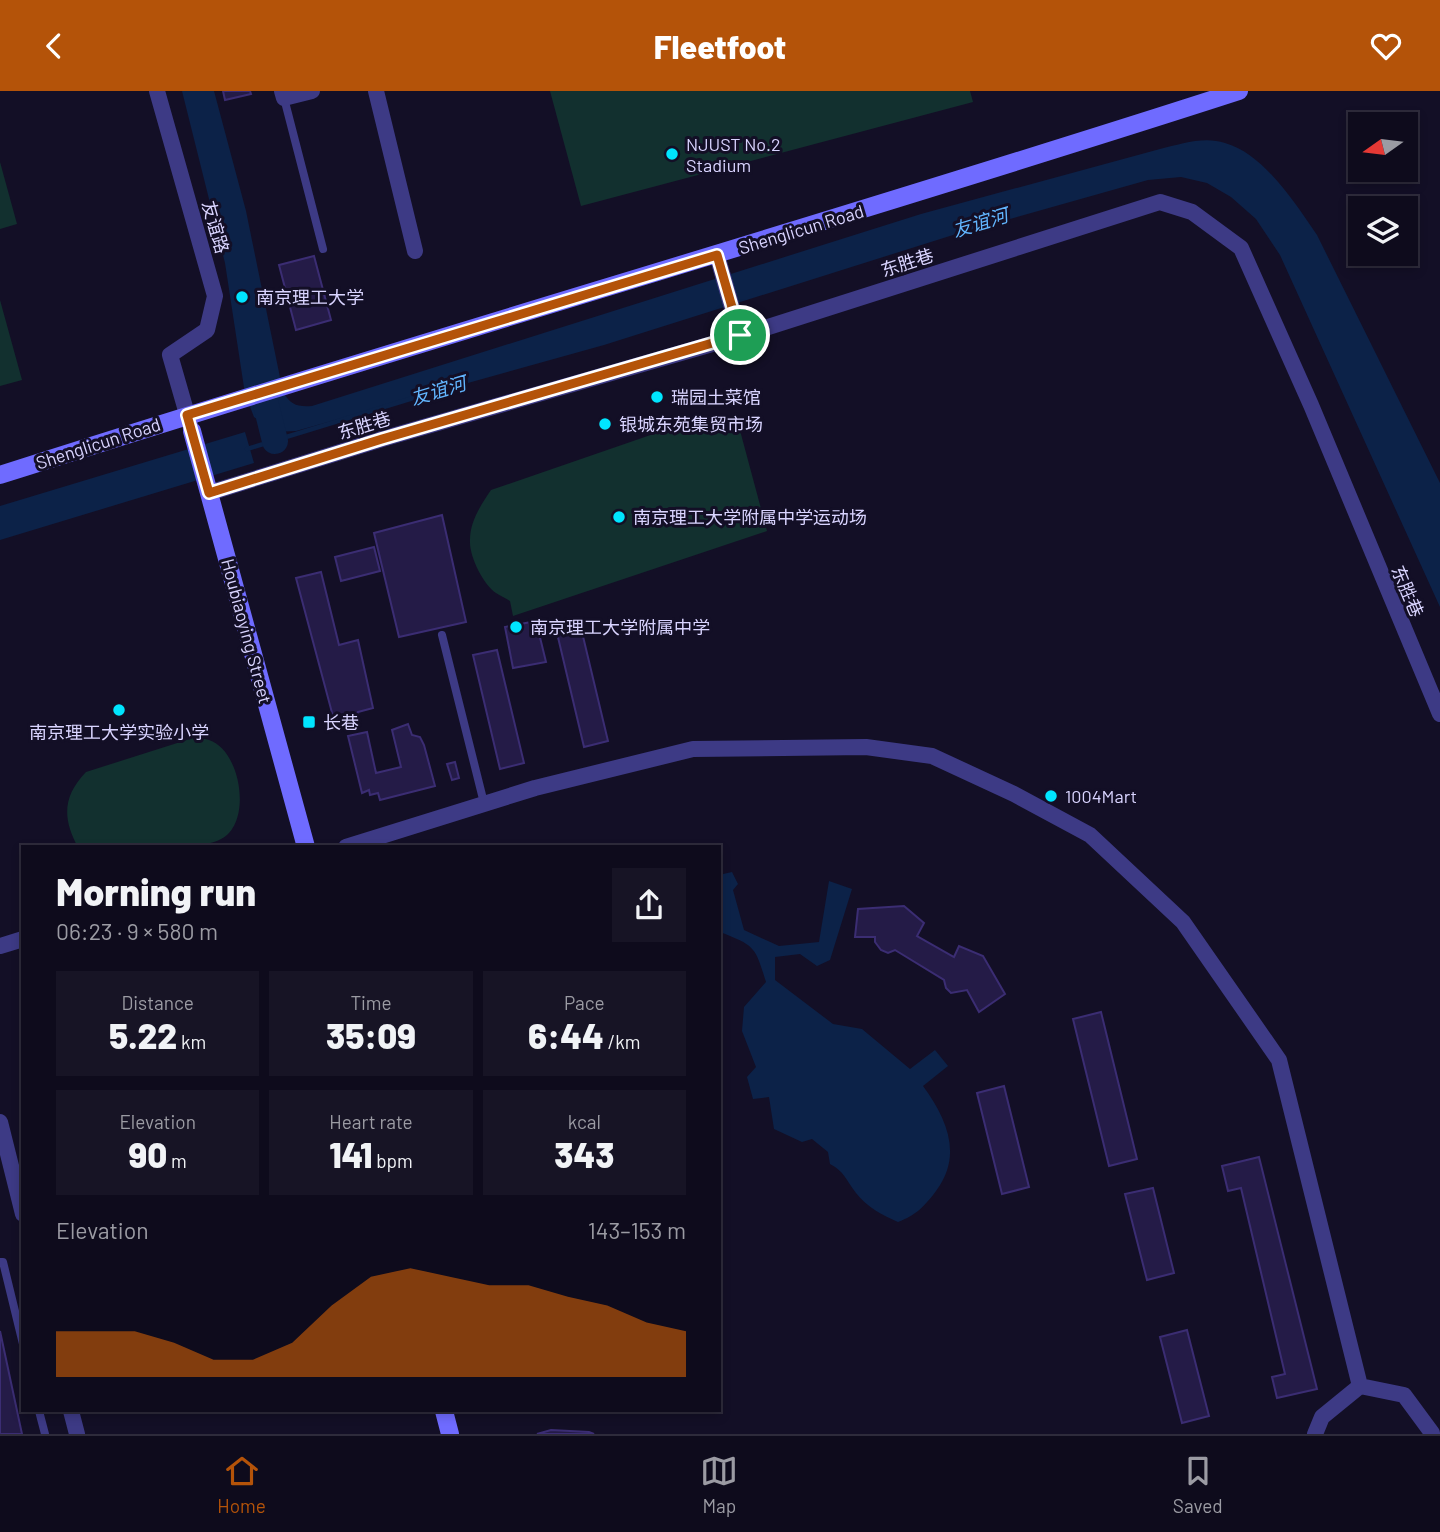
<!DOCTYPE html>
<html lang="en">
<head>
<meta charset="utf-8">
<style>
  :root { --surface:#0e0b1c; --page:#171425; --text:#f1f3f6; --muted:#9b9ba3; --line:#2e2b3b; --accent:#b45309 }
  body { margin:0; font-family:Barlow,"Noto Sans SC",sans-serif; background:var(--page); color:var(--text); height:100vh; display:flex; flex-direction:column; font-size:26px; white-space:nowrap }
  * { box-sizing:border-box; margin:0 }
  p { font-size:23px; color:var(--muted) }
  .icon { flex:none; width:38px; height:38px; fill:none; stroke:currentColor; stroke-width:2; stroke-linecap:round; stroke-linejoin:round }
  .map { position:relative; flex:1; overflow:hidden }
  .side { position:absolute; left:21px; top:754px; width:700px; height:567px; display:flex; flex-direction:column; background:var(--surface); border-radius:0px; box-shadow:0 4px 10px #0003,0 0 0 2px var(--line) }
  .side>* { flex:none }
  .needle { width:46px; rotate:256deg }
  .controls { position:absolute; left:1348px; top:21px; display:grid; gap:14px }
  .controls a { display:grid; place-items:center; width:70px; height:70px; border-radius:0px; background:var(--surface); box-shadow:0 4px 10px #0003,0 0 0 2px var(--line); font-size:35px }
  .pin { position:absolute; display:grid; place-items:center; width:60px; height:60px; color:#fff; margin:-30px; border:4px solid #fff; border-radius:50%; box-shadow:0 2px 7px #0007 }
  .round { display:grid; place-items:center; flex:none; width:74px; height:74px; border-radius:0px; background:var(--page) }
  .summary { display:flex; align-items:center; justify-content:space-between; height:119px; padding:0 35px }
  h1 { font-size:38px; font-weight:800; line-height:52px }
  .stats { display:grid; grid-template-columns:repeat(3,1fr); gap:10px; height:119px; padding:7px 35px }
  .stats div { display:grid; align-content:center; border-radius:0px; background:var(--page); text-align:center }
  .stats b { font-size:35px; font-weight:800 }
  .stats small { font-size:19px; font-weight:400 }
  .stats p { font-size:19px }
  .chart { height:196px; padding:14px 35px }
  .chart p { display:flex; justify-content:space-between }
  .chart svg { width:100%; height:126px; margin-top:7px; fill:var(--accent); opacity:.7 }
  header { display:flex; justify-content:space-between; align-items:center; height:91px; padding:0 35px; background:var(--accent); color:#fff; font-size:32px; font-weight:800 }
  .menu { display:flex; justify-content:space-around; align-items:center; height:98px; border-top:2px solid var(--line); background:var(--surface); font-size:19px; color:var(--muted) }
  .menu a { display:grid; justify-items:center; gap:4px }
  .menu .current { color:var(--accent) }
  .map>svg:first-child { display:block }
  .green { fill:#12302f }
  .water { fill:#0c2248 }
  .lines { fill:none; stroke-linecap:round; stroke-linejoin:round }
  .stream { stroke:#0c2248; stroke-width:4.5 }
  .river { stroke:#0c2248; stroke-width:26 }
  .building { fill:#241b47; stroke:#3b2d73; stroke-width:2 }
  .lane { stroke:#3d3a85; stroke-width:8 }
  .street { stroke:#3d3a85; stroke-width:16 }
  .secondary { stroke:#6f6bff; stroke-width:18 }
  .route-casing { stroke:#fff; stroke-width:14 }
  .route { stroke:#b45309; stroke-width:9 }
  .poi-dot { fill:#00e5ff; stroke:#130f26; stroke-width:2.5 }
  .labels { text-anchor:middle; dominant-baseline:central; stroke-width:6; stroke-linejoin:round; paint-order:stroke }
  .poi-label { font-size:18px; fill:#d9d4ff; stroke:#130f26; text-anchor:start }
  .street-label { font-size:18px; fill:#d9d4ff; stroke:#130f26 }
  .water-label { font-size:19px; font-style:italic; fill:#62b6ff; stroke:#130f26 }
</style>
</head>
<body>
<header><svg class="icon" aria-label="back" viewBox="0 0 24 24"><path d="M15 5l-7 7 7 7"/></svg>Fleetfoot<svg class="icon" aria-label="heart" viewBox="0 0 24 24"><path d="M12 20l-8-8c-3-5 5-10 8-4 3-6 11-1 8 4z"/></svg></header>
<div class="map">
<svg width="1440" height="1343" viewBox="0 0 1440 1343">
  <rect width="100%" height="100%" fill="#130f26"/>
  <path class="green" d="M 550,0 L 970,0 L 973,11 L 581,115 Z
    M 0,71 L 17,133 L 0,138 Z
    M 0,209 L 22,289 L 0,295 Z
    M 711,328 L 738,332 L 767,440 L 513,525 L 510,510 C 506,507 500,505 496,502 C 483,493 469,465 470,449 C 470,430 481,414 491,399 L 694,329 Z
    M 193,647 C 197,648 204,647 209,649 C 241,659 253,732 221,748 C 192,763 113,756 78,756 C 62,727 63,705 86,681 Z"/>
  <path class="water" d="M 182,0 L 214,0 L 246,120 L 283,301 C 291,314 297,316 312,315 L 921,123 L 1160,58 C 1181,53 1204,45 1225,52 C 1264,63 1295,112 1317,144 L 1440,392 L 1440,516 L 1280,164 L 1256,128 L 1231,106 L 1207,92 L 1181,86 L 1148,89 L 953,144 L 604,254 L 296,340 L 274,341 L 254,326 L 245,303 L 225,172 Z
    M 245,341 L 254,372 L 0,449 L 0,415 Z
    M 732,781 L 738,793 L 733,799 L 744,839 L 779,855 L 819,851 L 829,790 L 852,798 L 830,869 L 817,875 L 800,863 L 775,866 L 775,889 L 833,933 L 862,938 L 910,978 L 935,959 L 948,975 L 923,995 C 947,1028 963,1064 936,1100 C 924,1116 916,1124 898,1131 C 882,1124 867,1116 856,1102 C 846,1089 844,1080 830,1073 L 828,1061 L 812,1048 L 802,1051 L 774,1038 L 769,1006 L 753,1008 L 747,986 L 756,976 L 742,940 L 744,916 L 766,891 C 755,856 756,855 720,841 L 719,784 Z"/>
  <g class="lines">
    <path class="stream" d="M 247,358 L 436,300"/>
    <path class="river" d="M 264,306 L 275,350"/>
  </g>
  <path class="building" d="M 223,0 L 250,0 L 251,3 L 225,9 Z
    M 314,165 L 331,229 L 296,239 L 279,174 Z
    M 442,424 L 466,531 L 399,546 L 374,442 Z
    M 374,456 L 380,480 L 341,490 L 335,466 Z
    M 321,481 L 339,554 L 358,549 L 373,617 L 358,621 L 359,630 L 335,633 L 296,487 Z
    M 536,530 L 546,571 L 513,577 L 505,536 Z
    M 581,537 L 608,650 L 584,656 L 557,542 Z
    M 497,559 L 524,672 L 500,678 L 473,564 Z
    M 408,633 L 412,644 L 420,646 L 424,654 L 435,695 L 380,709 L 378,702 L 370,704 L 369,699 L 362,702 L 348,645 L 367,641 L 376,682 L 401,676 L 392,639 Z
    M 455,671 L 459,687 L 452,689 L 447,673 Z
    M 904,815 L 924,832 L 917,845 L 954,866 L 959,855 L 983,865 L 1005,903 L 979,921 L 967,899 L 951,902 L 946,897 L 944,889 L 895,859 L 888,862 L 881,859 L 875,851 L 875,846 L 855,846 L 858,818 Z
    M 1101,921 L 1137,1068 L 1109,1075 L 1073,928 Z
    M 1004,995 L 1029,1096 L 1002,1103 L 977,1002 Z
    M 1259,1066 L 1317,1298 L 1277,1307 L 1272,1286 L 1285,1283 L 1241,1097 L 1228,1100 L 1222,1075 Z
    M 1153,1097 L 1174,1182 L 1147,1189 L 1125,1103 Z
    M 1187,1239 L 1209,1325 L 1182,1332 L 1160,1246 Z
    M 0,1240 L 22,1343 L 0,1343 Z
    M 551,1339 L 589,1341 L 594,1343 L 537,1343 Z"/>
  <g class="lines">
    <path class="lane" d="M 284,7 L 323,158
      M 442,544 L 484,712
      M 0,1171 L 3,1171 L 23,1253
      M 39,1320 L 45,1343"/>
    <path class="street" d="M 157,0 L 215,205 L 207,239 L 170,264 L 191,337
      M 282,0 L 284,7 L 312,0
      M 376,0 L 415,160
      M 717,164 L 740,245
      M 209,402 L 382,348 L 740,245 L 1160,111 L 1192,121 L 1241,157 L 1311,314 L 1440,623
      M 346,756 L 535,697 L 693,658 L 866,656 L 932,665 L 1014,703 L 1090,744 L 1183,831 L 1279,969 L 1360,1295
      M 0,855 L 23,848
      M 0,1031 L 23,1123
      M 1360,1295 L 1404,1304 L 1432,1342
      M 71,1320 L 77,1343
      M 1315,1343 L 1322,1326 L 1360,1295"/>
    <path class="secondary" d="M 192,340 L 306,756
      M 0,384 C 412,252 828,133 1239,0
      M 444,1320 L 450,1343"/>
  </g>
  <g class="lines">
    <defs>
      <path id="route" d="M 717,164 L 740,244 L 382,348 L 209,402 L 187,324 Z"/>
    </defs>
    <use href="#route" class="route-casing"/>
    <use href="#route" class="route"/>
  </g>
  <g class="poi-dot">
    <circle cx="672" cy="63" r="7"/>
    <circle cx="242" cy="206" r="7"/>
    <circle cx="657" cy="306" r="7"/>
    <circle cx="605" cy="333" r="7"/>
    <circle cx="619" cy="426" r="7"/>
    <circle cx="516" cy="536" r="7"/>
    <circle cx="119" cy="619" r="7"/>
    <rect x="302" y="624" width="14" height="14" rx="3.5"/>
    <circle cx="1051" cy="705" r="7"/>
  </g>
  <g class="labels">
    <g class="poi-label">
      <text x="686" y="53">NJUST No.2<tspan x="686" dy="21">Stadium</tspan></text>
      <text x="256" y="206">南京理工大学</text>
      <text x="671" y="306">瑞园土菜馆</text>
      <text x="619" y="333">银城东苑集贸市场</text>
      <text x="633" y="426">南京理工大学附属中学运动场</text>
      <text x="530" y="536">南京理工大学附属中学</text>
      <text x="323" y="631">长巷</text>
      <text x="119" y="641" text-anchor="middle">南京理工大学实验小学</text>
      <text x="1065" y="705">1004Mart</text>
    </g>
    <g class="street-label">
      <text transform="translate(216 136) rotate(74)">友谊路</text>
      <text transform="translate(801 138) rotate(-17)">Shenglicun Road</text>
      <text transform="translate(907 171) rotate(-18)">东胜巷</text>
      <text transform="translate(364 334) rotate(-17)">东胜巷</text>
      <text transform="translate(98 352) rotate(-18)">Shenglicun Road</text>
      <text transform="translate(1408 500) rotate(67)">东胜巷</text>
      <text transform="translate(247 540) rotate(75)">Houbiaoying Street</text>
    </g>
    <g class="water-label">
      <text transform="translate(980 131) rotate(-17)">友谊河</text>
      <text transform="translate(438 299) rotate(-17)">友谊河</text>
    </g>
  </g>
</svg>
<div class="controls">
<a><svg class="needle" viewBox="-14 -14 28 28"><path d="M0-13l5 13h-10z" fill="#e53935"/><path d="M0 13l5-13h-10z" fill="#9b9ba3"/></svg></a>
<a><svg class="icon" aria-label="layers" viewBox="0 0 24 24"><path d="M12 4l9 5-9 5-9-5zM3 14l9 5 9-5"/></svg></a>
</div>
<div class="pin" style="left:740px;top:244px;background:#1e9e55"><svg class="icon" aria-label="arrive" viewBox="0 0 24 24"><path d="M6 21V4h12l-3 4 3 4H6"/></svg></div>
<section class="side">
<div class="summary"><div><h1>Morning run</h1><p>06:23 · 9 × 580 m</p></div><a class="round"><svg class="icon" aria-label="share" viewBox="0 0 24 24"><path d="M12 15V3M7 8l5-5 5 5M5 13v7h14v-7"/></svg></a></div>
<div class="stats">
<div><p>Distance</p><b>5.22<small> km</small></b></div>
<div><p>Time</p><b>35:09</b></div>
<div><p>Pace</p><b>6:44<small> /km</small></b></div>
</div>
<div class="stats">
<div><p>Elevation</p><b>90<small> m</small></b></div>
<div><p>Heart rate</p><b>141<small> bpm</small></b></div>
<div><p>kcal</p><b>343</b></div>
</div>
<div class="chart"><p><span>Elevation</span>143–153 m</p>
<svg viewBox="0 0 160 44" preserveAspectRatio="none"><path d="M0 44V28L10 28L20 28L30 32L40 38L50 38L60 32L70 19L80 9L90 6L100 9L110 12L120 12L130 16L140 19L150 25L160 28V44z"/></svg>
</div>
</section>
</div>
<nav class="menu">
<a class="current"><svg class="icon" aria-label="home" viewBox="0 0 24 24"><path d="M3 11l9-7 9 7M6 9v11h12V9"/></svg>Home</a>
<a><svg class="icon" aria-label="map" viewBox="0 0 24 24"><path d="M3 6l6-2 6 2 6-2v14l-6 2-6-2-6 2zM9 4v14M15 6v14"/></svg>Map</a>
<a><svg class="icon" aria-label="saved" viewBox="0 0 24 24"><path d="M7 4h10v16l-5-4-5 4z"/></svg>Saved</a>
</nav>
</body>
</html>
